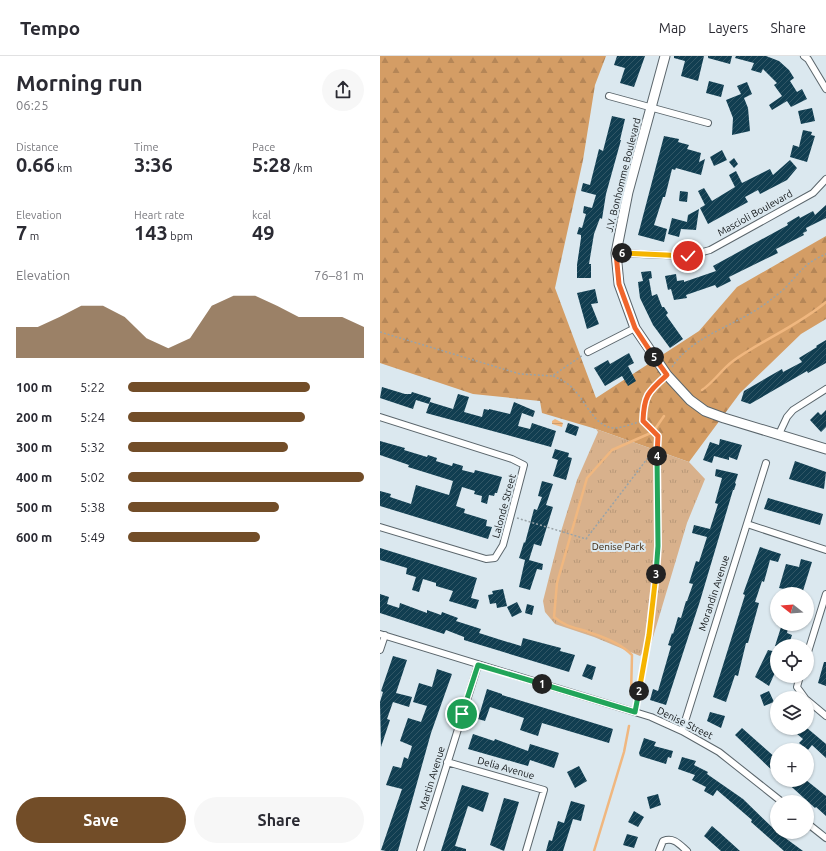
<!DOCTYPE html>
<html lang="en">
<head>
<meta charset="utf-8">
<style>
  :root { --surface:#fff; --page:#f7f7f7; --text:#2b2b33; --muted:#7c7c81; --line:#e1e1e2; --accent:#724d28 }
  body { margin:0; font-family:Ubuntu,sans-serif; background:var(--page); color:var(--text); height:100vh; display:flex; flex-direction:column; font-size:15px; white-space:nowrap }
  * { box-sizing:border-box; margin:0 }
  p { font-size:13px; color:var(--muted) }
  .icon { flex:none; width:22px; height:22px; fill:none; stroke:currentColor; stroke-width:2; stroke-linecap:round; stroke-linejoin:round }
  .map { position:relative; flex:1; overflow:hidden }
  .drawer { display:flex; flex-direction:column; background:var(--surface); width:380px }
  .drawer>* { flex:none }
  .needle { width:26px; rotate:287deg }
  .fabs { position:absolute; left:390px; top:531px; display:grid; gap:8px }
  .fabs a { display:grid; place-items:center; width:44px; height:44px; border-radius:50%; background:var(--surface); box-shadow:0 1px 3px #0004; font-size:20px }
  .pin { position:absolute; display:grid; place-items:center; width:34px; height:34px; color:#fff; margin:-17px; border:2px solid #fff; border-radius:50%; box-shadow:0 1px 4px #0007 }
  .km { position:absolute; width:20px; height:20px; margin:-10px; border-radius:50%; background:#222; color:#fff; font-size:11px; line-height:20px; text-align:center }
  .round { display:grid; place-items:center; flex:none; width:42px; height:42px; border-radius:21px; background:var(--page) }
  .summary { display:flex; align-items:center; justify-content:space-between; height:68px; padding:0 16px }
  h1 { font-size:22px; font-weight:700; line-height:30px }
  .stats { display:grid; grid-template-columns:repeat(3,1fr); gap:6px; height:68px; padding:4px 16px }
  .stats div { display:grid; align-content:center }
  .stats b { font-size:20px; font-weight:700 }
  .stats small { font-size:11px; font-weight:400 }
  .stats p { font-size:11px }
  .chart { height:112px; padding:8px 16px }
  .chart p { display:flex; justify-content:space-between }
  .chart svg { width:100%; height:72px; margin-top:4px; fill:var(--accent); opacity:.7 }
  .primary-button { display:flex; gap:8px; margin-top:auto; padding:8px 16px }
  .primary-button a { flex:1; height:46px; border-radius:24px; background:var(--accent); color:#fff; font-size:16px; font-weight:700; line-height:46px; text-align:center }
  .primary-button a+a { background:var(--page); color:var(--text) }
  ul { padding:0 16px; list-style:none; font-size:13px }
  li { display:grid; grid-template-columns:64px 48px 1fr; align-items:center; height:30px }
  li i { height:10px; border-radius:5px; background:var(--accent) }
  header { display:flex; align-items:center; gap:24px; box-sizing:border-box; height:56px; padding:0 20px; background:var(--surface); border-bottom:1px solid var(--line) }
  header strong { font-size:19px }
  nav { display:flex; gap:22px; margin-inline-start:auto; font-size:14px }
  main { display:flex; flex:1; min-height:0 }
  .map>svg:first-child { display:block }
  .forest { fill:url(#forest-firs) }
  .park { fill:url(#park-tufts) }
  .water { fill:url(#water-rules) }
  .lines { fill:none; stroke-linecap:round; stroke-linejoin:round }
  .stream { stroke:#f0b77f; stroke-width:2.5 }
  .building { fill:url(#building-hatch) }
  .street-casing { stroke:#5b666c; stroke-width:8 }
  .secondary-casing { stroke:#5b666c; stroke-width:11 }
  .path { stroke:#99a3a8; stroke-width:1.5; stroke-dasharray:2 2; stroke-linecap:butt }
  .street { stroke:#fff; stroke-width:6 }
  .secondary { stroke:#fff; stroke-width:9 }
  .split-1-casing { stroke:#fff; stroke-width:8 }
  .split-2-casing { stroke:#fff; stroke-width:8 }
  .split-3-casing { stroke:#fff; stroke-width:8 }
  .split-4-casing { stroke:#fff; stroke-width:8 }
  .split-5-casing { stroke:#fff; stroke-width:8 }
  .split-6-casing { stroke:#fff; stroke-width:8 }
  .split-7-casing { stroke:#fff; stroke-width:8 }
  .split-1 { stroke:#22a559; stroke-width:5 }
  .split-2 { stroke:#22a559; stroke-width:5 }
  .split-3 { stroke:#f5b400; stroke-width:5 }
  .split-4 { stroke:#22a559; stroke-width:5 }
  .split-5 { stroke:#f0652b; stroke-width:5 }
  .split-6 { stroke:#f0652b; stroke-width:5 }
  .split-7 { stroke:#f5b400; stroke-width:5 }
  .labels { text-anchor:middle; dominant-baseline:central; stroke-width:4; stroke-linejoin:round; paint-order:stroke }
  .street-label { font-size:10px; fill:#121618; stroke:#dbe8ef }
  .park-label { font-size:10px; fill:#3d260d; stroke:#dbe8ef }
</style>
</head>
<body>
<header>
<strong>Tempo</strong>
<nav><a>Map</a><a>Layers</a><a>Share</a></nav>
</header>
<main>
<section class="drawer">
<div class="summary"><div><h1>Morning run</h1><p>06:25</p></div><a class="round"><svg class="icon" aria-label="share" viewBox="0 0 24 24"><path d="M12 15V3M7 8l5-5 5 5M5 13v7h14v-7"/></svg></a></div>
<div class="stats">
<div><p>Distance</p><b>0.66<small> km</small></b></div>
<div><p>Time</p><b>3:36</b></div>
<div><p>Pace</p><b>5:28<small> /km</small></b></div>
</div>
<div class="stats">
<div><p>Elevation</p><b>7<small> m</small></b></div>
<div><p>Heart rate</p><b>143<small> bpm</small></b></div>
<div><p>kcal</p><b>49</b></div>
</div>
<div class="chart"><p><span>Elevation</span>76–81 m</p>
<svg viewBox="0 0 160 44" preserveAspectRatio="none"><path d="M0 44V25L10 25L20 19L30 12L40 12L50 19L60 32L70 38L80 32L90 12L100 6L110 6L120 12L130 19L140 19L150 19L160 25V44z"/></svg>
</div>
<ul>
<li><b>100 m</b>5:22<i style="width:77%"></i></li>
<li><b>200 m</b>5:24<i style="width:75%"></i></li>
<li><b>300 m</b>5:32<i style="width:68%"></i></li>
<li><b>400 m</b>5:02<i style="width:100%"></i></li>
<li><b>500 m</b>5:38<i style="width:64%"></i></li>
<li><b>600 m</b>5:49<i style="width:56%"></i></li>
</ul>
<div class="primary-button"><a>Save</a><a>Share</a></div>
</section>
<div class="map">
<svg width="446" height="795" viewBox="0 0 446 795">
  <defs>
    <pattern id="forest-firs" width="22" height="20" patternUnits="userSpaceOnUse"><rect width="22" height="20" fill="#d49d65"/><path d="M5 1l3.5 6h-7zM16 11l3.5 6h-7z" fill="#b58657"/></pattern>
    <pattern id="park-tufts" width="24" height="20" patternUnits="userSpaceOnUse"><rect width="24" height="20" fill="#d8b18c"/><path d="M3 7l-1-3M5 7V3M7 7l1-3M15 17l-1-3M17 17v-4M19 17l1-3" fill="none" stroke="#b89878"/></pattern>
    <pattern id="water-rules" width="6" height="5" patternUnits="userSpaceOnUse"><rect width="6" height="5" fill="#f0b77f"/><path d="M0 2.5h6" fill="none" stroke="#cd9d6d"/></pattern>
    <pattern id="building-hatch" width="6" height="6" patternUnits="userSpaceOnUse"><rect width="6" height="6" fill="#113e51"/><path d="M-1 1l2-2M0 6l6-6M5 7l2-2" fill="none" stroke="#325766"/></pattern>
  </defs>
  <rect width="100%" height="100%" fill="#dbe8ef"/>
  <path class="forest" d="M 0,0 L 226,0 L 215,29 L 203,104 L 175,232 L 216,342 L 319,275 L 357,231 L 446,180 L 446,263 L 421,278 L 360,337 L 309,406 L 216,373 L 162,357 L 160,345 L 93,338 L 0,307 Z"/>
  <path class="park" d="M 216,373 L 309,406 L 325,423 L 307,467 L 271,588 L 260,600 L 214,581 L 175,568 L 165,556 L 163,545 L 179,482 L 197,424 L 218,376 Z"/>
  <path class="water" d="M 175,363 L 183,367 L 182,371 L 172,368 L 172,365 Z"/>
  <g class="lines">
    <path class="stream" d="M 322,334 C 334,326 341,314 353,305 C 382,284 419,269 446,246
      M 251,639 L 252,599 C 241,588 227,582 211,577 C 198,572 185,571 174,561 L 177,527 L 207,422 L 232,394 L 273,376 L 284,360
      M 214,795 L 244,696 L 249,670"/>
  </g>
  <path class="building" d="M 237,0 L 265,0 L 254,31 L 240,27 L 245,12 L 234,9 Z
    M 294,0 L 324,0 L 318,25 L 301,20 L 305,5 L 294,2 Z
    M 328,0 L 352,0 L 350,8 L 328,2 Z
    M 356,0 L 386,0 L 399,5 L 409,14 L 414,22 L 410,25 L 417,36 L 422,33 L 427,43 L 411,51 L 407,45 L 392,54 L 389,49 L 402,40 L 394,29 L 397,27 L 383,13 L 381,17 L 371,14 L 374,7 L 355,2 Z
    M 329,25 L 344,29 L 341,41 L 326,37 Z
    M 367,26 L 372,38 L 364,42 L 368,52 L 370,75 L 352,79 L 353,62 L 346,44 L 361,38 L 357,30 Z
    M 432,52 L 435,65 L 421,68 L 418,55 Z
    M 232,60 L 245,63 L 240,84 L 241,84 L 226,138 L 222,163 L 220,162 L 214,178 L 209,208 L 211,208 L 211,222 L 197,222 L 197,209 L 201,182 L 201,179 L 197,178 L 199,171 L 202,172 L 206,158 L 203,157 L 204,150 L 212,152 L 216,139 L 201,135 L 203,127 L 210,129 L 219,93 L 223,95 Z
    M 423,74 L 432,76 L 431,79 L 435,80 L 427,106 L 410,101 L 413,89 L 419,91 Z
    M 284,80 L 299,83 L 298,86 L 309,89 L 307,93 L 321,97 L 319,106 L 325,103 L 321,119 L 296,112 L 295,114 L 292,113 L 285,141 L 283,141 L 274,169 L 287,173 L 284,186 L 258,179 Z
    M 342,94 L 347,104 L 334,110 L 330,101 Z
    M 354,102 L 358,108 L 354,112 L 349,106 Z
    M 410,104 L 417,112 L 407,124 L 380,138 L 378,134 L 365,141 L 368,146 L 328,168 L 320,152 L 325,149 L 318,135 L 324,132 L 332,145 L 355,131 L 349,119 L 356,115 L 362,127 L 390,113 L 393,119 Z
    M 300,135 L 308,136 L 307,146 L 299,145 Z
    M 446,149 L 446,162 L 426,172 L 427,175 L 423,177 L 424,179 L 396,193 L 398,197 L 349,221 L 351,225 L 337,232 L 335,229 L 306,239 L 307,242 L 294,244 L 291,233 L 288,234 L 285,220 L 296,218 L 297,225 L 304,224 L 304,226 L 336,215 L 333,210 L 408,169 L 407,167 L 419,160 L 420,162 L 433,155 L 435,159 Z
    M 319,153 L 316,174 L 301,173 L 299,181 L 288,178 L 292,162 L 307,166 L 308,159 Z
    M 271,215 L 272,222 L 269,223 L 272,240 L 277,238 L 282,251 L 284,251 L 288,257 L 286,259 L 303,283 L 290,292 L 273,269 L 260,242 L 258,226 L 263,225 L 261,216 Z
    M 215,233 L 218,247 L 211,248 L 219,268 L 207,273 L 197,237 Z
    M 446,284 L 446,307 L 428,317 L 427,315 L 370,348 L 361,345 L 364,335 L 402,313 L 403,316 L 422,306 L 419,302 L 437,291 L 436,290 Z
    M 249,297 L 254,307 L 248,310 L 256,325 L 248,330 L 242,320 L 225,330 L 214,312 L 228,304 L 230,308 Z
    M 2,331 L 25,338 L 31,338 L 32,336 L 51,342 L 49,348 L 36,344 L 33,353 L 0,342 Z
    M 78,338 L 89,341 L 84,356 L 102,361 L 104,353 L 109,354 L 109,353 L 130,358 L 134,346 L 155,355 L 153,361 L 142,357 L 138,370 L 150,373 L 152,367 L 176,375 L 171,391 L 46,357 L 50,346 L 73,353 Z
    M 446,354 L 446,371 L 441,376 L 430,364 L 438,356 L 441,359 Z
    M 188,367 L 199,371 L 196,380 L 185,376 Z
    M 340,383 L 362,389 L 357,404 L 349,401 L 349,404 L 334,400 L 332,407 L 323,404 L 330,386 L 339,389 Z
    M 0,385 L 25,392 L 24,394 L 47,401 L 48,399 L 57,402 L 56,405 L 72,410 L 73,407 L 83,410 L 82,414 L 94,417 L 95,414 L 122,421 L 117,437 L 115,437 L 114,440 L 109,439 L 107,448 L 101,446 L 102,440 L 94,438 L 95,435 L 82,431 L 76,450 L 85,453 L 84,457 L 107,464 L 106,470 L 112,471 L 108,483 L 0,450 L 0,435 L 11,438 L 10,441 L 31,448 L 36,429 L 69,439 L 73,425 L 28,411 L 29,409 L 0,399 Z
    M 175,393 L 189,397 L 188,401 L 192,402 L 186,424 L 173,420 L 178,404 L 172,402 Z
    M 415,405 L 446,416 L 444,433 L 409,423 Z
    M 336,413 L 358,418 L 355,427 L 356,428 L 354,434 L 353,434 L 320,545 L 286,649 L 270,644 L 273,633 L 278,635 L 291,590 L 288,589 L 292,577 L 293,578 L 298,561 L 301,562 L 306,545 L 307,545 L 313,528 L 309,527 L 316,505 L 319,506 L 327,481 L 312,477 L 314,469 L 330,473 L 338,448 L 335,447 L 342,422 L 335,420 Z
    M 162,425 L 173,428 L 166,449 L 173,451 L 161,490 L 154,488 L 149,504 L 163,508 L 162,514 L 157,513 L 150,534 L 139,531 L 145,504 L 139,502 L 144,486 L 145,487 L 154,453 L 157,454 L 162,441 L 158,440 Z
    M 388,442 L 443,458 L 440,469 L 384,453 Z
    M 380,491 L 401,498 L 398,506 L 390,504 L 384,526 L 382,525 L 375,546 L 379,547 L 368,587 L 366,587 L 358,620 L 355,619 L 346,646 L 333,641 L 365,539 L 363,538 Z
    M 0,492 L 97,522 L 91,542 L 99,544 L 96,553 L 69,545 L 73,535 L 56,530 L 56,527 L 43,523 L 39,536 L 32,534 L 36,521 L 26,518 L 27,512 L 0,504 Z
    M 421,503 L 432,506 L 422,538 L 408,538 L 409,534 L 399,532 L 406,508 L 419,511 Z
    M 123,533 L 127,550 L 117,552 L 116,547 L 110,548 L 108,539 L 113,538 L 112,535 Z
    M 0,538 L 9,541 L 7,548 L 19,552 L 20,547 L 47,557 L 47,554 L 61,559 L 62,556 L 78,562 L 76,565 L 101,573 L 99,577 L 121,584 L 141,590 L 143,582 L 181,592 L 180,595 L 195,599 L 189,616 L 84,584 L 84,581 L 66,574 L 64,578 L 0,557 Z
    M 137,546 L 142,556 L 132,561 L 127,551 Z
    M 147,548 L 154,550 L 152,559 L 145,557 Z
    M 402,568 L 409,568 L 407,577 L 412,579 L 410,585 L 408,585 L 406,590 L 395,590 Z
    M 388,594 L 397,596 L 397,612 L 389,630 L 375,621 Z
    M 13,600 L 27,604 L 16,637 L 32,641 L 29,651 L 13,646 L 7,663 L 10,664 L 1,691 L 0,646 L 3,636 L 1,635 Z
    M 444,606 L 446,606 L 446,630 L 438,627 Z
    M 207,608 L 216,611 L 212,624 L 202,620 Z
    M 57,613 L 72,618 L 51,677 L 18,795 L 6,795 L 1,794 L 22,733 L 6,729 L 13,710 L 21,712 L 24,701 L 28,703 L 32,690 L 20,685 L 28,662 L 41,666 L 47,650 L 33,646 L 39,627 L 52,631 Z
    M 107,633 L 122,638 L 122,639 L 233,673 L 229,687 L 162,667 L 158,680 L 140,674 L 144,662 L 110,651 L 105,665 L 98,663 Z
    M 389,635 L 394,646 L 384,650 L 380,639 Z
    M 330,656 L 345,660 L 341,672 L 327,665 Z
    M 362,672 L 397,703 L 397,719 L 355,679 Z
    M 410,672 L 427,672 L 446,688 L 446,702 L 432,689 L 428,694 L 419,687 L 423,683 Z
    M 93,678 L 114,685 L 115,683 L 148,695 L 150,688 L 179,697 L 174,712 L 150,704 L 148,710 L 88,693 Z
    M 264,682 L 276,686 L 274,690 L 293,695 L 291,702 L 288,701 L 286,708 L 260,700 L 259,697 Z
    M 302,701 L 316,705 L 314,709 L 328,716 L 327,718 L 363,743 L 397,776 L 423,795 L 404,795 L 371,766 L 372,764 L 337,734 L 333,740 L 324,735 L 326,731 L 312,724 L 315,719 L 298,713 Z
    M 199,710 L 207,725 L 195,732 L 187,716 Z
    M 404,724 L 426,724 L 446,740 L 446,760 L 436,751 L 435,752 Z
    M 82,729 L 109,737 L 103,756 L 88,750 L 75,790 L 86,793 L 86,795 L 61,795 Z
    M 278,738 L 281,749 L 270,753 L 267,741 Z
    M 124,742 L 139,746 L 124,795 L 110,789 Z
    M 191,745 L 205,749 L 201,765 L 193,763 L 183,795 L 166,795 L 169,784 L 172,785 L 178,765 L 184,767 Z
    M 254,755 L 264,761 L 258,771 L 248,766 Z
    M 332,770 L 339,776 L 360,795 L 341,795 L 324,780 Z
    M 247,778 L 258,781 L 254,792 L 243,789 Z"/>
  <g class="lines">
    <defs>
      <path id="street" d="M 424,0 L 428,3 L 446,33
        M 229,40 L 328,67
        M 236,197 L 308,200 L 330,194 L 433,137 L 446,123
        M 208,296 L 255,272
        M 0,361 L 132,403 L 144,409 L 123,489 L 115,502 L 106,503 L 0,471
        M 399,378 L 407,361 L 413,354 L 446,333
        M 367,468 L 446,494
        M 0,578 L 271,661 L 302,675 L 339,696 L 402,746
        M 0,594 L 5,579
        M 427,599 L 446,538
        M 420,620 L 417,631 L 425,642
        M 427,644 L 446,660
        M 302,675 L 386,407
        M 67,706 L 164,734 L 146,795
        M 427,767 L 446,782
        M 40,795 L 98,609
        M 279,795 L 283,785 C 294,781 299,788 307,795"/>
      <path id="secondary" d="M 285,0 L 248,136 L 236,197 L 239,228 L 255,272 L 287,319 L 310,344 L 325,355 L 344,362 L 446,393"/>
    </defs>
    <use href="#street" class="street-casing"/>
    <use href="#secondary" class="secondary-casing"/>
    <path class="path" d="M 0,276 L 140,318 L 172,320 L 203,299
      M 292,311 C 312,280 355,270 385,248 C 392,243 400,237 406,231 C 421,215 425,207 446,198
      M 173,320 C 182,324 190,328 196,336 C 207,348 216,373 236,372 C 245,371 254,367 263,365
      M 137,462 L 206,483 L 267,403 L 277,397
      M 256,649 L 274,546 L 278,491 L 278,380 L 263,365 C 264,345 265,338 280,325"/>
    <use href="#street" class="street"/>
    <use href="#secondary" class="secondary"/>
  </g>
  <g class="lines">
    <defs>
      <path id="split-1" d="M 82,658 L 98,609 L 162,628"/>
      <path id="split-2" d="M 162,628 L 255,656 L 259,635"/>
      <path id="split-3" d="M 259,635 L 269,579 L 276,518"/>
      <path id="split-4" d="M 276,518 L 278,490 L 277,400"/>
      <path id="split-5" d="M 274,301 L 287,319 C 268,336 264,339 263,365 L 278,380 L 277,400"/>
      <path id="split-6" d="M 242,197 L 236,197 L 239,228 L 255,272 L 274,301"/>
      <path id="split-7" d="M 242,197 L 308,200"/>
    </defs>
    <use href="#split-1" class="split-1-casing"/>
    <use href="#split-2" class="split-2-casing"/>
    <use href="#split-3" class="split-3-casing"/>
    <use href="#split-4" class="split-4-casing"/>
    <use href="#split-5" class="split-5-casing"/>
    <use href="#split-6" class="split-6-casing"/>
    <use href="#split-7" class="split-7-casing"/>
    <use href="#split-1" class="split-1"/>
    <use href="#split-2" class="split-2"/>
    <use href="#split-3" class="split-3"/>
    <use href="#split-4" class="split-4"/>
    <use href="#split-5" class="split-5"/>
    <use href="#split-6" class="split-6"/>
    <use href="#split-7" class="split-7"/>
  </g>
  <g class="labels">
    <g class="street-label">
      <text transform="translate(243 119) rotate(-76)">J.V. Bonhomme Boulevard</text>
      <text transform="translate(375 157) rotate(-29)">Mascioli Boulevard</text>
      <text transform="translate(124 450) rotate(-75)">Lalonde Street</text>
      <text transform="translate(334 537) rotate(-72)">Morandin Avenue</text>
      <text transform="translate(305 667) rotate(26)">Denise Street</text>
      <text transform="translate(126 712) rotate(16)">Delia Avenue</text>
      <text transform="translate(52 722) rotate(-73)">Martin Avenue</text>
    </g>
    <g class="park-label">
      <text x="238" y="490">Denise Park</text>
    </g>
  </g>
</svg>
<div class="fabs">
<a><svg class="needle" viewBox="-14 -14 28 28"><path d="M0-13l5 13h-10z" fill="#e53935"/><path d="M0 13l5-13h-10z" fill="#7c7c81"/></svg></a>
<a><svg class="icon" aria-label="locate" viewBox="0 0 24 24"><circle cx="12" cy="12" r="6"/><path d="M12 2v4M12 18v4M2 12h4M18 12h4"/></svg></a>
<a><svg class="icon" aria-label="layers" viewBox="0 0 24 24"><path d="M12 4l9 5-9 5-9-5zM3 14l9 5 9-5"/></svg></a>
<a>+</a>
<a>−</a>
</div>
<div class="pin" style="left:82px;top:658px;background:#1e9e55"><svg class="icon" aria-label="arrive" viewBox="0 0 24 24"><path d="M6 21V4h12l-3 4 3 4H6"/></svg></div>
<div class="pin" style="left:308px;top:200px;background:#d93025"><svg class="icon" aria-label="check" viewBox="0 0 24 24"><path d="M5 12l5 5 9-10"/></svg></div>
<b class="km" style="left:162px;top:628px">1</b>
<b class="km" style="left:259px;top:635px">2</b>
<b class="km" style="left:276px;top:518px">3</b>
<b class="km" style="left:277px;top:400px">4</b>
<b class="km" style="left:274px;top:301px">5</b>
<b class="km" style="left:242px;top:197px">6</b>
</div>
</main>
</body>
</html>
